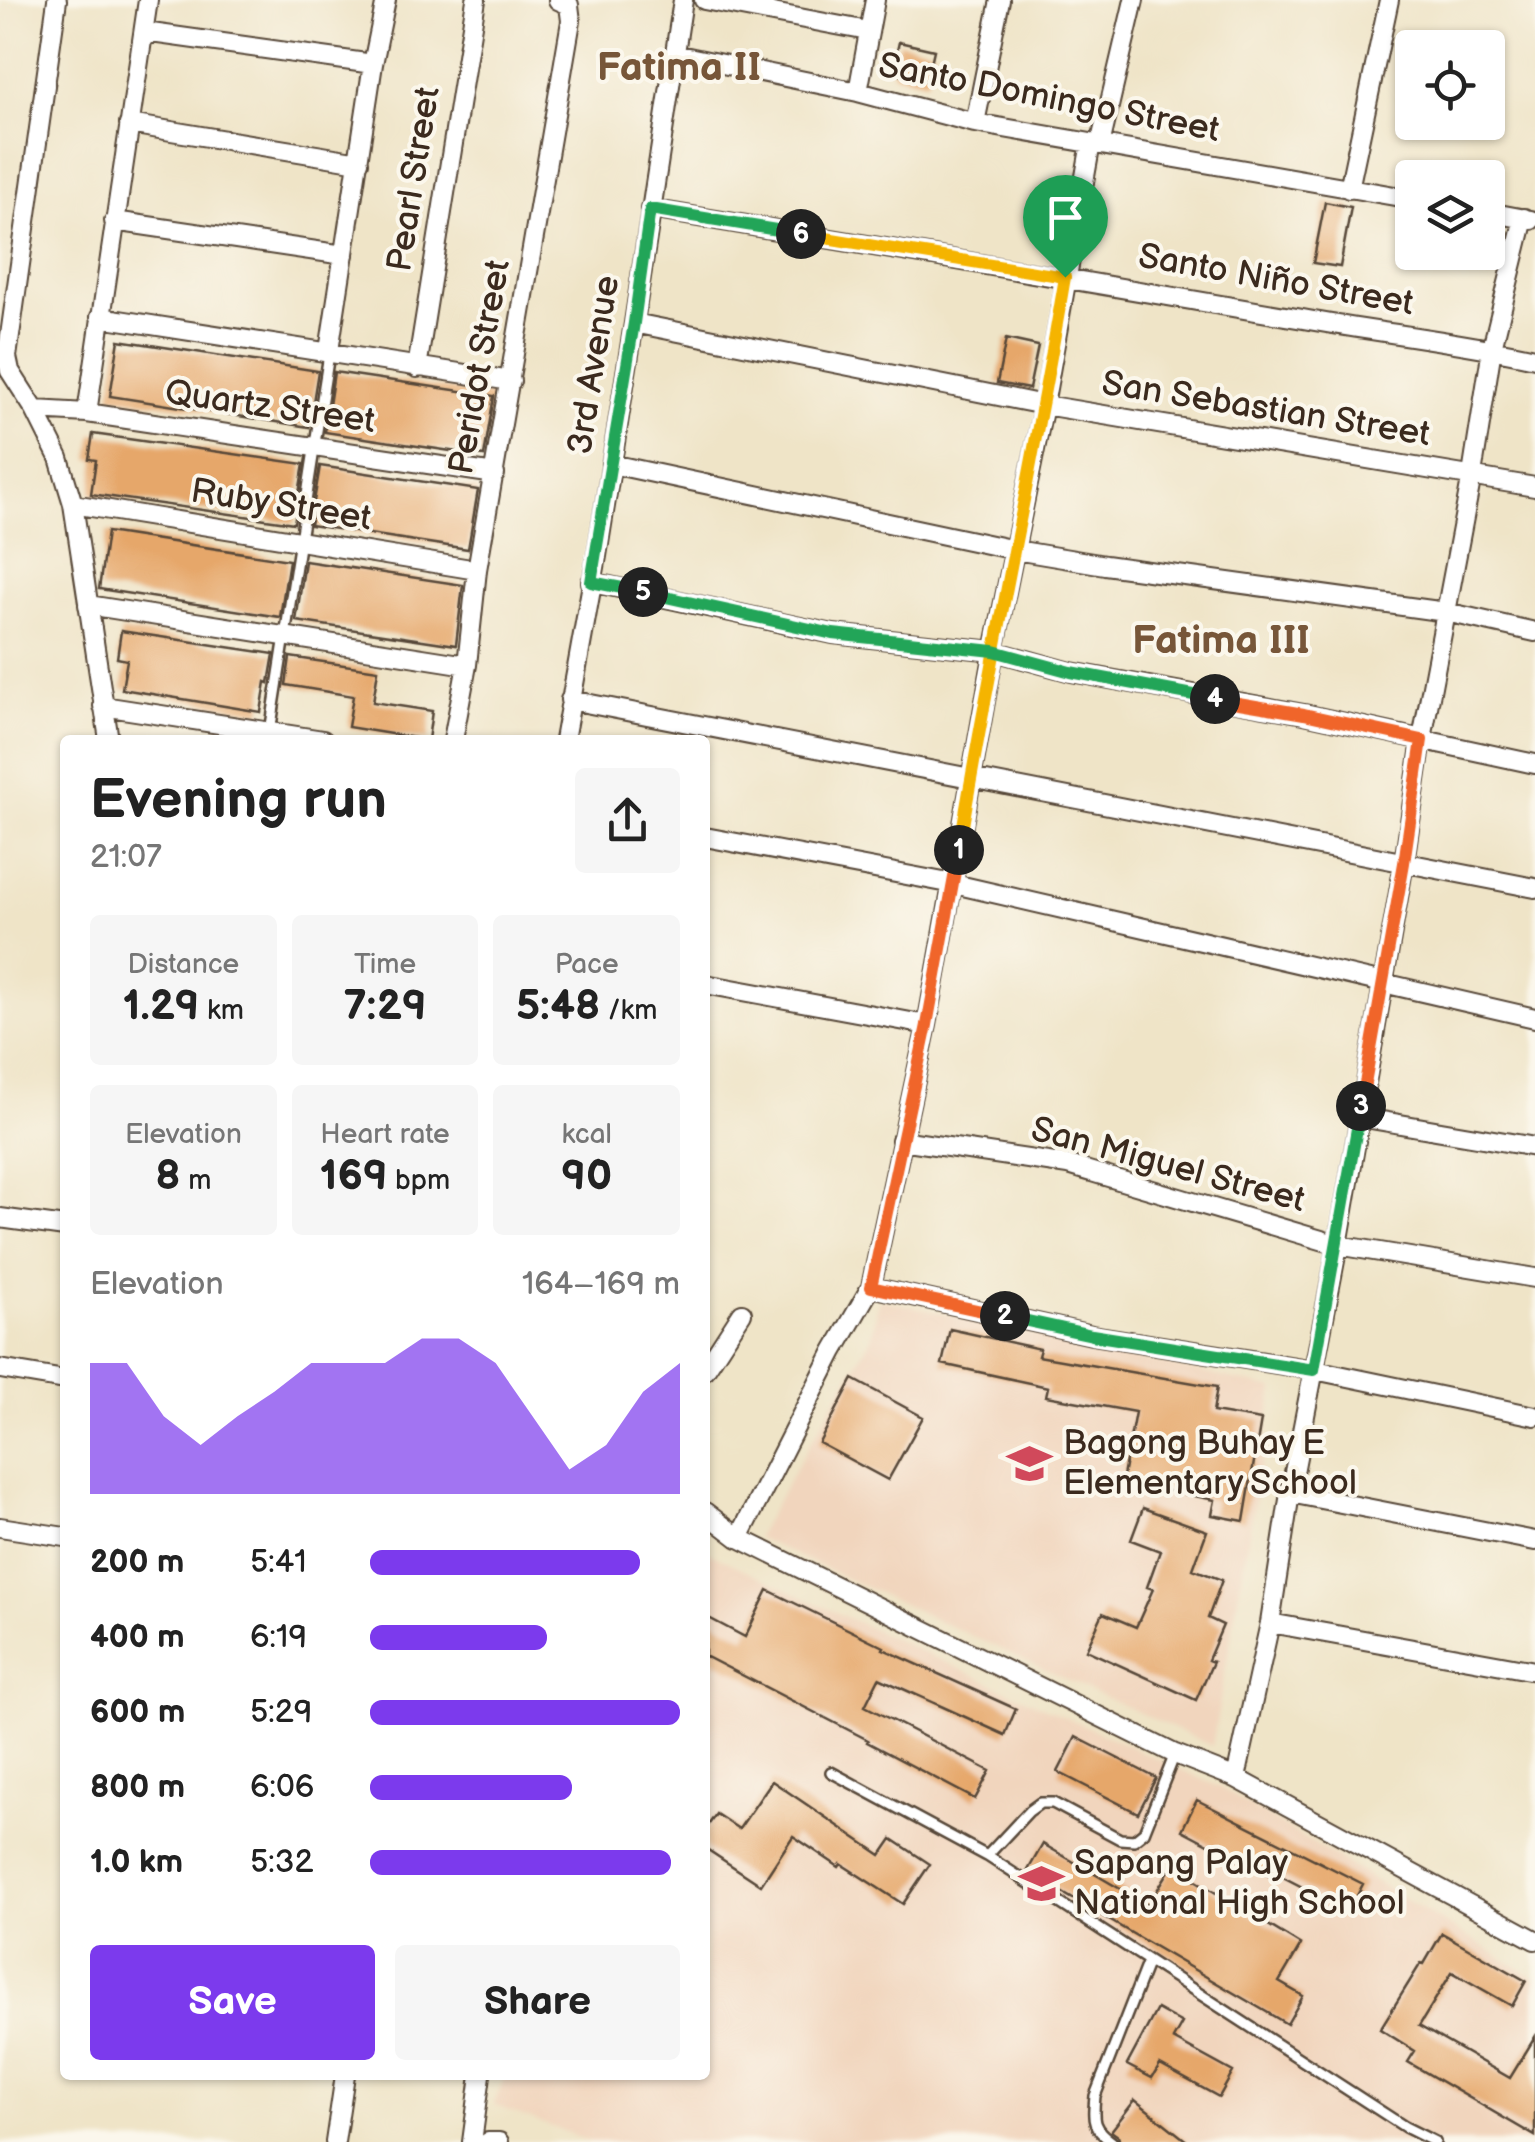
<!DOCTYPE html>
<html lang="en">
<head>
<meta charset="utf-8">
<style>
  :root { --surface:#fff; --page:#f6f6f6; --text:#222; --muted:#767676; --accent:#7c3aed }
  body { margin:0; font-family:"Balsamiq Sans",sans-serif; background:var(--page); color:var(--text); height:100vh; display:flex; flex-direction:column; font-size:38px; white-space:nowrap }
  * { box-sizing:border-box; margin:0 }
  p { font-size:32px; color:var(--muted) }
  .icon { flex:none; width:55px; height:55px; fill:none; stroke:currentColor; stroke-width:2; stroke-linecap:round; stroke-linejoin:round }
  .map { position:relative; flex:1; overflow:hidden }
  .side { position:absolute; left:60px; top:735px; width:650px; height:1345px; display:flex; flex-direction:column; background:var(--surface); border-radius:10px; box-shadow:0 2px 8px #0004 }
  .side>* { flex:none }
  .buttons { position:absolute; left:1395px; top:30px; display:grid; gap:20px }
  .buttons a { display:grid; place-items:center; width:110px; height:110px; border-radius:10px; background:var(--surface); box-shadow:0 2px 8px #0004; font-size:50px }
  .pin { position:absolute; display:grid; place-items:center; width:85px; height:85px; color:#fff; margin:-102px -42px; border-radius:50% 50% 50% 0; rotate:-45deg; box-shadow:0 0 10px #0007 }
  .pin .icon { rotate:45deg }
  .km { position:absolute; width:50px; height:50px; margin:-25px; border-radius:50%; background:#222; color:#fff; font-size:28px; line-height:50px; text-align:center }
  .round { display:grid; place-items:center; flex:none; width:105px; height:105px; border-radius:10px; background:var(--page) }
  .head { display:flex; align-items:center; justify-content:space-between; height:170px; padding:0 30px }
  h1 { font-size:55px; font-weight:800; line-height:75px }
  .stats { display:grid; grid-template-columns:repeat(3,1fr); gap:15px; height:170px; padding:10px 30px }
  .stats div { display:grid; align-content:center; border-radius:10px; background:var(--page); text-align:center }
  .stats b { font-size:42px; font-weight:800 }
  .stats small { font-size:28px; font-weight:400 }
  .stats p { font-size:28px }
  .chart { height:280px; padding:20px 30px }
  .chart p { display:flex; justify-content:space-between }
  .chart svg { width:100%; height:180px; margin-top:10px; fill:var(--accent); opacity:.7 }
  .button { display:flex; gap:20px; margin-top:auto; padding:20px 30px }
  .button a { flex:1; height:115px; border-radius:10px; background:var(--accent); color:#fff; font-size:40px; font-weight:800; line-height:115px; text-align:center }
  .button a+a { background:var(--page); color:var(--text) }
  ul { padding:0 30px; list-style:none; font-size:32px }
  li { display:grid; grid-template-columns:160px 120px 1fr; align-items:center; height:75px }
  li i { height:25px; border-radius:12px; background:var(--accent) }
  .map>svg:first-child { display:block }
  .built { fill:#f1d5bd }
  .building { fill:#e6a76a }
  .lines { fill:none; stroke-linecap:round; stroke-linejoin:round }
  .service-casing { stroke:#564637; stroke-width:14 }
  .minor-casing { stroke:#564637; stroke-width:22 }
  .service { stroke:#fff; stroke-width:9 }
  .minor { stroke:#fff; stroke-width:18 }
  .split-1-casing { stroke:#fff; stroke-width:20 }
  .split-2-casing { stroke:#fff; stroke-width:20 }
  .split-3-casing { stroke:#fff; stroke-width:20 }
  .split-4-casing { stroke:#fff; stroke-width:20 }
  .split-5-casing { stroke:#fff; stroke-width:20 }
  .split-6-casing { stroke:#fff; stroke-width:20 }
  .split-7-casing { stroke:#fff; stroke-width:20 }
  .split-1 { stroke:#f5b400; stroke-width:12 }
  .split-2 { stroke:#f0652b; stroke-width:12 }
  .split-3 { stroke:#22a559; stroke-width:12 }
  .split-4 { stroke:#f0652b; stroke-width:12 }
  .split-5 { stroke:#22a559; stroke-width:12 }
  .split-6 { stroke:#22a559; stroke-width:12 }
  .split-7 { stroke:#f5b400; stroke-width:12 }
  .labels { text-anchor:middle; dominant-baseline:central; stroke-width:8; stroke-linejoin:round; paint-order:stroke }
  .street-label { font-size:35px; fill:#3b2a1e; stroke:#fbf7ec }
  .poi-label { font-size:35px; fill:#3b2a1e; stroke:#fbf7ec; text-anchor:start }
  .quarter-label { font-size:40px; font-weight:bold; fill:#775639; stroke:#fbf7ec }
</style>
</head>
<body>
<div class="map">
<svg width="1535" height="2142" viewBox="0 0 1535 2142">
  <rect width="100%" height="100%" fill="#fbf7ec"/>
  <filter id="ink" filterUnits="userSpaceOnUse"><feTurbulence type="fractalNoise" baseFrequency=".01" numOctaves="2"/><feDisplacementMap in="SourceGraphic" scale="20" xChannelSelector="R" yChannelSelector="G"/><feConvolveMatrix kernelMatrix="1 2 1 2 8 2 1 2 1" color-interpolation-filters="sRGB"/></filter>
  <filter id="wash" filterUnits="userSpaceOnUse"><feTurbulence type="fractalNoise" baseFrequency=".0048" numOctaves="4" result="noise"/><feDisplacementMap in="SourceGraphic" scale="40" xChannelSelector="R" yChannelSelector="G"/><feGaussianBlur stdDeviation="2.25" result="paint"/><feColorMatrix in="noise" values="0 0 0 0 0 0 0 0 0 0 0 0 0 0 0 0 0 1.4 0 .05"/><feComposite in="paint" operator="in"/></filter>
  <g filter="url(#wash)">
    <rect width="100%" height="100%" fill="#efe4c7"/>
    <path class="built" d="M 879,1299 L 1274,1389 L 1212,1746 L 756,1537 L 871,1339 Z
      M 708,1552 L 795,1594 L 1219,1787 L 1535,1978 L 1535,2142 L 592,2142 L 494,2105 L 505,2075 L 705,2075 L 705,1559 Z"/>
    <g id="blocks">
      <path class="building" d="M 899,42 L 934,50 L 927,81 L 892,73 Z
        M 1325,202 L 1351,207 L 1340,267 L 1313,263 Z
        M 1006,339 L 1038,346 L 1029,389 L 997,383 Z
        M 119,340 L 318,371 L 309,427 L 110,396 Z
        M 334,372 L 494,396 L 484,456 L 325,432 Z
        M 93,434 L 304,464 L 294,523 L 91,494 L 96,460 L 89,459 Z
        M 320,466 L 478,490 L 468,549 L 310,525 Z
        M 107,532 L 289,560 L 280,617 L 99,589 Z
        M 305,561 L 463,585 L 456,645 L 296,621 Z
        M 121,631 L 274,654 L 269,683 L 266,682 L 261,712 L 122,689 L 127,660 L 117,658 Z
        M 290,657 L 378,670 L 373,702 L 432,711 L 428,740 L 348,727 L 353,696 L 286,685 Z
        M 950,1329 L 1040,1349 L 1038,1356 L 1217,1387 L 1213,1412 L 1261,1420 L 1244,1521 L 1212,1515 L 1215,1500 L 1122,1482 L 1135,1412 L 1046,1396 L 1048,1387 L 942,1364 Z
        M 853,1379 L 923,1417 L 888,1480 L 819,1443 Z
        M 1143,1508 L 1207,1531 L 1193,1569 L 1222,1580 L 1208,1618 L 1223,1625 L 1208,1660 L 1213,1662 L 1196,1700 L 1086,1650 L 1103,1613 L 1136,1627 L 1153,1589 L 1147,1587 L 1160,1551 L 1131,1540 Z
        M 768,1590 L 884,1647 L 883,1649 L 1016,1709 L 1005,1735 L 879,1678 L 865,1706 L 990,1771 L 975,1799 L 867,1742 L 868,1740 L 705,1656 L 705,1616 L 745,1637 Z
        M 1076,1737 L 1156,1778 L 1138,1813 L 1058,1772 Z
        M 772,1781 L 881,1855 L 892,1839 L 930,1864 L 903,1904 L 841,1864 L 839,1867 L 793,1836 L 761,1885 L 705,1848 L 705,1830 L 716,1814 L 739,1829 Z
        M 1197,1800 L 1363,1884 L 1349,1911 L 1279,1875 L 1277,1880 L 1182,1830 Z
        M 1043,1844 L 1148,1905 L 1172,1866 L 1301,1945 L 1279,1982 L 1303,1996 L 1287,2024 L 1027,1872 Z
        M 1442,1933 L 1526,1981 L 1512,2006 L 1452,1972 L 1419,2026 L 1510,2078 L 1535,2037 L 1535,2136 L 1408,2062 L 1415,2051 L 1380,2029 L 1421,1963 L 1424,1964 Z
        M 1157,2009 L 1182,2023 L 1173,2039 L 1233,2072 L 1219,2097 L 1160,2065 L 1152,2078 L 1127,2065 Z
        M 1135,2100 L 1188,2142 L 1120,2142 L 1118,2136 L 1111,2131 Z"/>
    </g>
  </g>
  <g filter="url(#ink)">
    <use href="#blocks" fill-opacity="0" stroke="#564637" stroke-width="2.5"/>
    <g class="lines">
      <defs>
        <path id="service" d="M 270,732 L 329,354
          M 831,1772 L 987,1856 L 1405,2127 L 1435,2142
          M 987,1856 L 1029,1811 L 1040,1803 L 1053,1803 L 1120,1839 L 1134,1840 L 1144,1832 L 1175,1754
          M 1112,2142 C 1091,2127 1093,2120 1095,2096 L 1148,1961"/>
        <path id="minor" d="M 57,0 L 7,357 L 10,371 L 35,410 L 59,458 L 73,504 L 109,740
          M 704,0 L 868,31
          M 144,32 L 373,64
          M 674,54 L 858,92 L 975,123 L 1412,199
          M 858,92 L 875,0
          M 975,123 L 1000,0
          M 129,124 L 359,162
          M 1100,145 L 1134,0
          M 1349,189 L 1389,0
          M 650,209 C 868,245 1085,281 1303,319 C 1380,333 1458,341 1535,358
          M 1488,212 L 1531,220
          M 114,221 L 344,255
          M 100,317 L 511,381
          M 634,323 L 1044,405 L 1535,487
          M 329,351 L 373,64 L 386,0
          M 417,368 L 476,0
          M 35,410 L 87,413 L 495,474
          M 87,413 L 148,0
          M 611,464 L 1015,550 L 1105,565 L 1446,612 L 1535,632
          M 73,504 L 477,570
          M 591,582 L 833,634 L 994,651 L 1071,672 L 1304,714 L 1535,764
          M 88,605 L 467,665
          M 570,700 L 1535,888
          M 103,706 L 323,740
          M 453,740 L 467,665 L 477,570 L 571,21 L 569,5 L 558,0
          M 564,740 L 597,556 L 634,323 L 683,0
          M 705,837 L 954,884 L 1535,1018
          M 705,984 L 927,1025
          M 1359,1117 L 1535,1147
          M 901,1140 L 1068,1165 L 1338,1245 L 1535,1278
          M 0,1218 L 65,1227
          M 871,1287 L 1092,1335 L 1315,1370 L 1535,1416
          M 0,1369 L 65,1380
          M 705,1370 L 742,1313
          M 1290,1493 L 1535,1541
          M 705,1512 L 739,1538 L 1175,1754 L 1236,1778 L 1535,1940
          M 0,1527 L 65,1537
          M 739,1538 L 834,1351 L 871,1287 L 927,1025 L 994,651 L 1044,405 L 1091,143
          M 1270,1623 L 1535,1671
          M 1236,1778 L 1270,1623 L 1290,1493 L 1338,1245 L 1404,863 L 1422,739 L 1472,475 L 1492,348 L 1524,218
          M 335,2142 L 345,2075
          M 472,2142 L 481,2075
          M 488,2142 L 499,2142"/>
      </defs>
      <use href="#service" class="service-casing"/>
      <use href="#minor" class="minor-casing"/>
      <use href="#service" class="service"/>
      <use href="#minor" class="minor"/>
    </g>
  </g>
  <g class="lines" filter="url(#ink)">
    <defs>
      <path id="split-1" d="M 959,850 C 990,658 1033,469 1065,277"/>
      <path id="split-2" d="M 959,850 L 927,1025 L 871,1287 L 1005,1316"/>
      <path id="split-3" d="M 1005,1316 L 1092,1335 L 1314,1370 L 1361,1106"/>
      <path id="split-4" d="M 1215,699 L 1304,714 L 1422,740 L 1404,863 L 1361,1106"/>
      <path id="split-5" d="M 643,592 L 833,634 L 994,651 L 1071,672 L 1215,699"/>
      <path id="split-6" d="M 643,592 L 591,582 L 634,323 L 650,209 L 801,234"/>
      <path id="split-7" d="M 801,234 L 1065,277"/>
    </defs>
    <use href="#split-1" class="split-1-casing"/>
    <use href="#split-2" class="split-2-casing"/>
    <use href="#split-3" class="split-3-casing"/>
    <use href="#split-4" class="split-4-casing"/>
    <use href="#split-5" class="split-5-casing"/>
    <use href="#split-6" class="split-6-casing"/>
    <use href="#split-7" class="split-7-casing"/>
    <use href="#split-1" class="split-1"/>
    <use href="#split-2" class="split-2"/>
    <use href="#split-3" class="split-3"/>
    <use href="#split-4" class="split-4"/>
    <use href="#split-5" class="split-5"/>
    <use href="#split-6" class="split-6"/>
    <use href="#split-7" class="split-7"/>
  </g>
  <defs>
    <symbol id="school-bare" viewBox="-9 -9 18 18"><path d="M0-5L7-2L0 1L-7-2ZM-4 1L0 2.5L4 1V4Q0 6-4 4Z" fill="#d1495b" stroke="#fbf7ec" stroke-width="2.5" paint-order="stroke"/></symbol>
  </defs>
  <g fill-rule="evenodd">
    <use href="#school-bare" x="998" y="1432" width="63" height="63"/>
    <use href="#school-bare" x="1010" y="1852" width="63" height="63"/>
  </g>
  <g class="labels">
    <g class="street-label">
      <text transform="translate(1049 98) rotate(11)">Santo Domingo Street</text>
      <text transform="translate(414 179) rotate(-81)">Pearl Street</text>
      <text transform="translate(1276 280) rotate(10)">Santo Niño Street</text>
      <text transform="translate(594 365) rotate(-81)">3rd Avenue</text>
      <text transform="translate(480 367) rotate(-80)">Peridot Street</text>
      <text transform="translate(270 407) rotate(8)">Quartz Street</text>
      <text transform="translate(1266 409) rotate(9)">San Sebastian Street</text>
      <text transform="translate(281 505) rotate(9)">Ruby Street</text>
      <text transform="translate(1168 1165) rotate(15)">San Miguel Street</text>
    </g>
    <g class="poi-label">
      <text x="1063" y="1443">Bagong Buhay E<tspan x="1063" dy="40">Elementary School</tspan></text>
      <text x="1074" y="1863">Sapang Palay<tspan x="1074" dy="40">National High School</tspan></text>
    </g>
    <g class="quarter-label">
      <text x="679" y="68">Fatima II</text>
      <text x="1221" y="641">Fatima III</text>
    </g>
  </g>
</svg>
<div class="buttons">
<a><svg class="icon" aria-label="locate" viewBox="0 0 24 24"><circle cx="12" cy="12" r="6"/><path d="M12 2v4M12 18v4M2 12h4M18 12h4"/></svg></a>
<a><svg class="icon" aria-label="layers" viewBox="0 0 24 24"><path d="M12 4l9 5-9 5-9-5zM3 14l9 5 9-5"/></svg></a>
</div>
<div class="pin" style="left:1065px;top:277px;background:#1e9e55"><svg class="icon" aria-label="arrive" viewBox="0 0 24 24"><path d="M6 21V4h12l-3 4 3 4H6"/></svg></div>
<b class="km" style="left:959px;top:850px">1</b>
<b class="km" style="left:1005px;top:1316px">2</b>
<b class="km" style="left:1361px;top:1106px">3</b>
<b class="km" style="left:1215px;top:699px">4</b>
<b class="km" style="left:643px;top:592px">5</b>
<b class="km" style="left:801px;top:234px">6</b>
<section class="side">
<div class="head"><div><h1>Evening run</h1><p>21:07</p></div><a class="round"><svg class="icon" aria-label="share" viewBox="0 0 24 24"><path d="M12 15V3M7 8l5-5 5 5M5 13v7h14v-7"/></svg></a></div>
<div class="stats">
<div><p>Distance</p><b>1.29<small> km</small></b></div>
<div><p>Time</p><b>7:29</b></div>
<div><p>Pace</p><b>5:48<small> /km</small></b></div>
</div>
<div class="stats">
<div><p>Elevation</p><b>8<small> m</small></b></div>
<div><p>Heart rate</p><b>169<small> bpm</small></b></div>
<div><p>kcal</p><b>90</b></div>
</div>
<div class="chart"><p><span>Elevation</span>164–169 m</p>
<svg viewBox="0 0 160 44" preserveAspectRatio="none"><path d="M0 44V12L10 12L20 25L30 32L40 25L50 19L60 12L70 12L80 12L90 6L100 6L110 12L120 25L130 38L140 32L150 19L160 12V44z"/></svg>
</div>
<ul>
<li><b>200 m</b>5:41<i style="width:87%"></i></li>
<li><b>400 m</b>6:19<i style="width:57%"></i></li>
<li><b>600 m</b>5:29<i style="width:100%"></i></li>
<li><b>800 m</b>6:06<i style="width:65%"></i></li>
<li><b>1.0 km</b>5:32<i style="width:97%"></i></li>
</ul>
<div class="button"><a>Save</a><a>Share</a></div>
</section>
</div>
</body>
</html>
